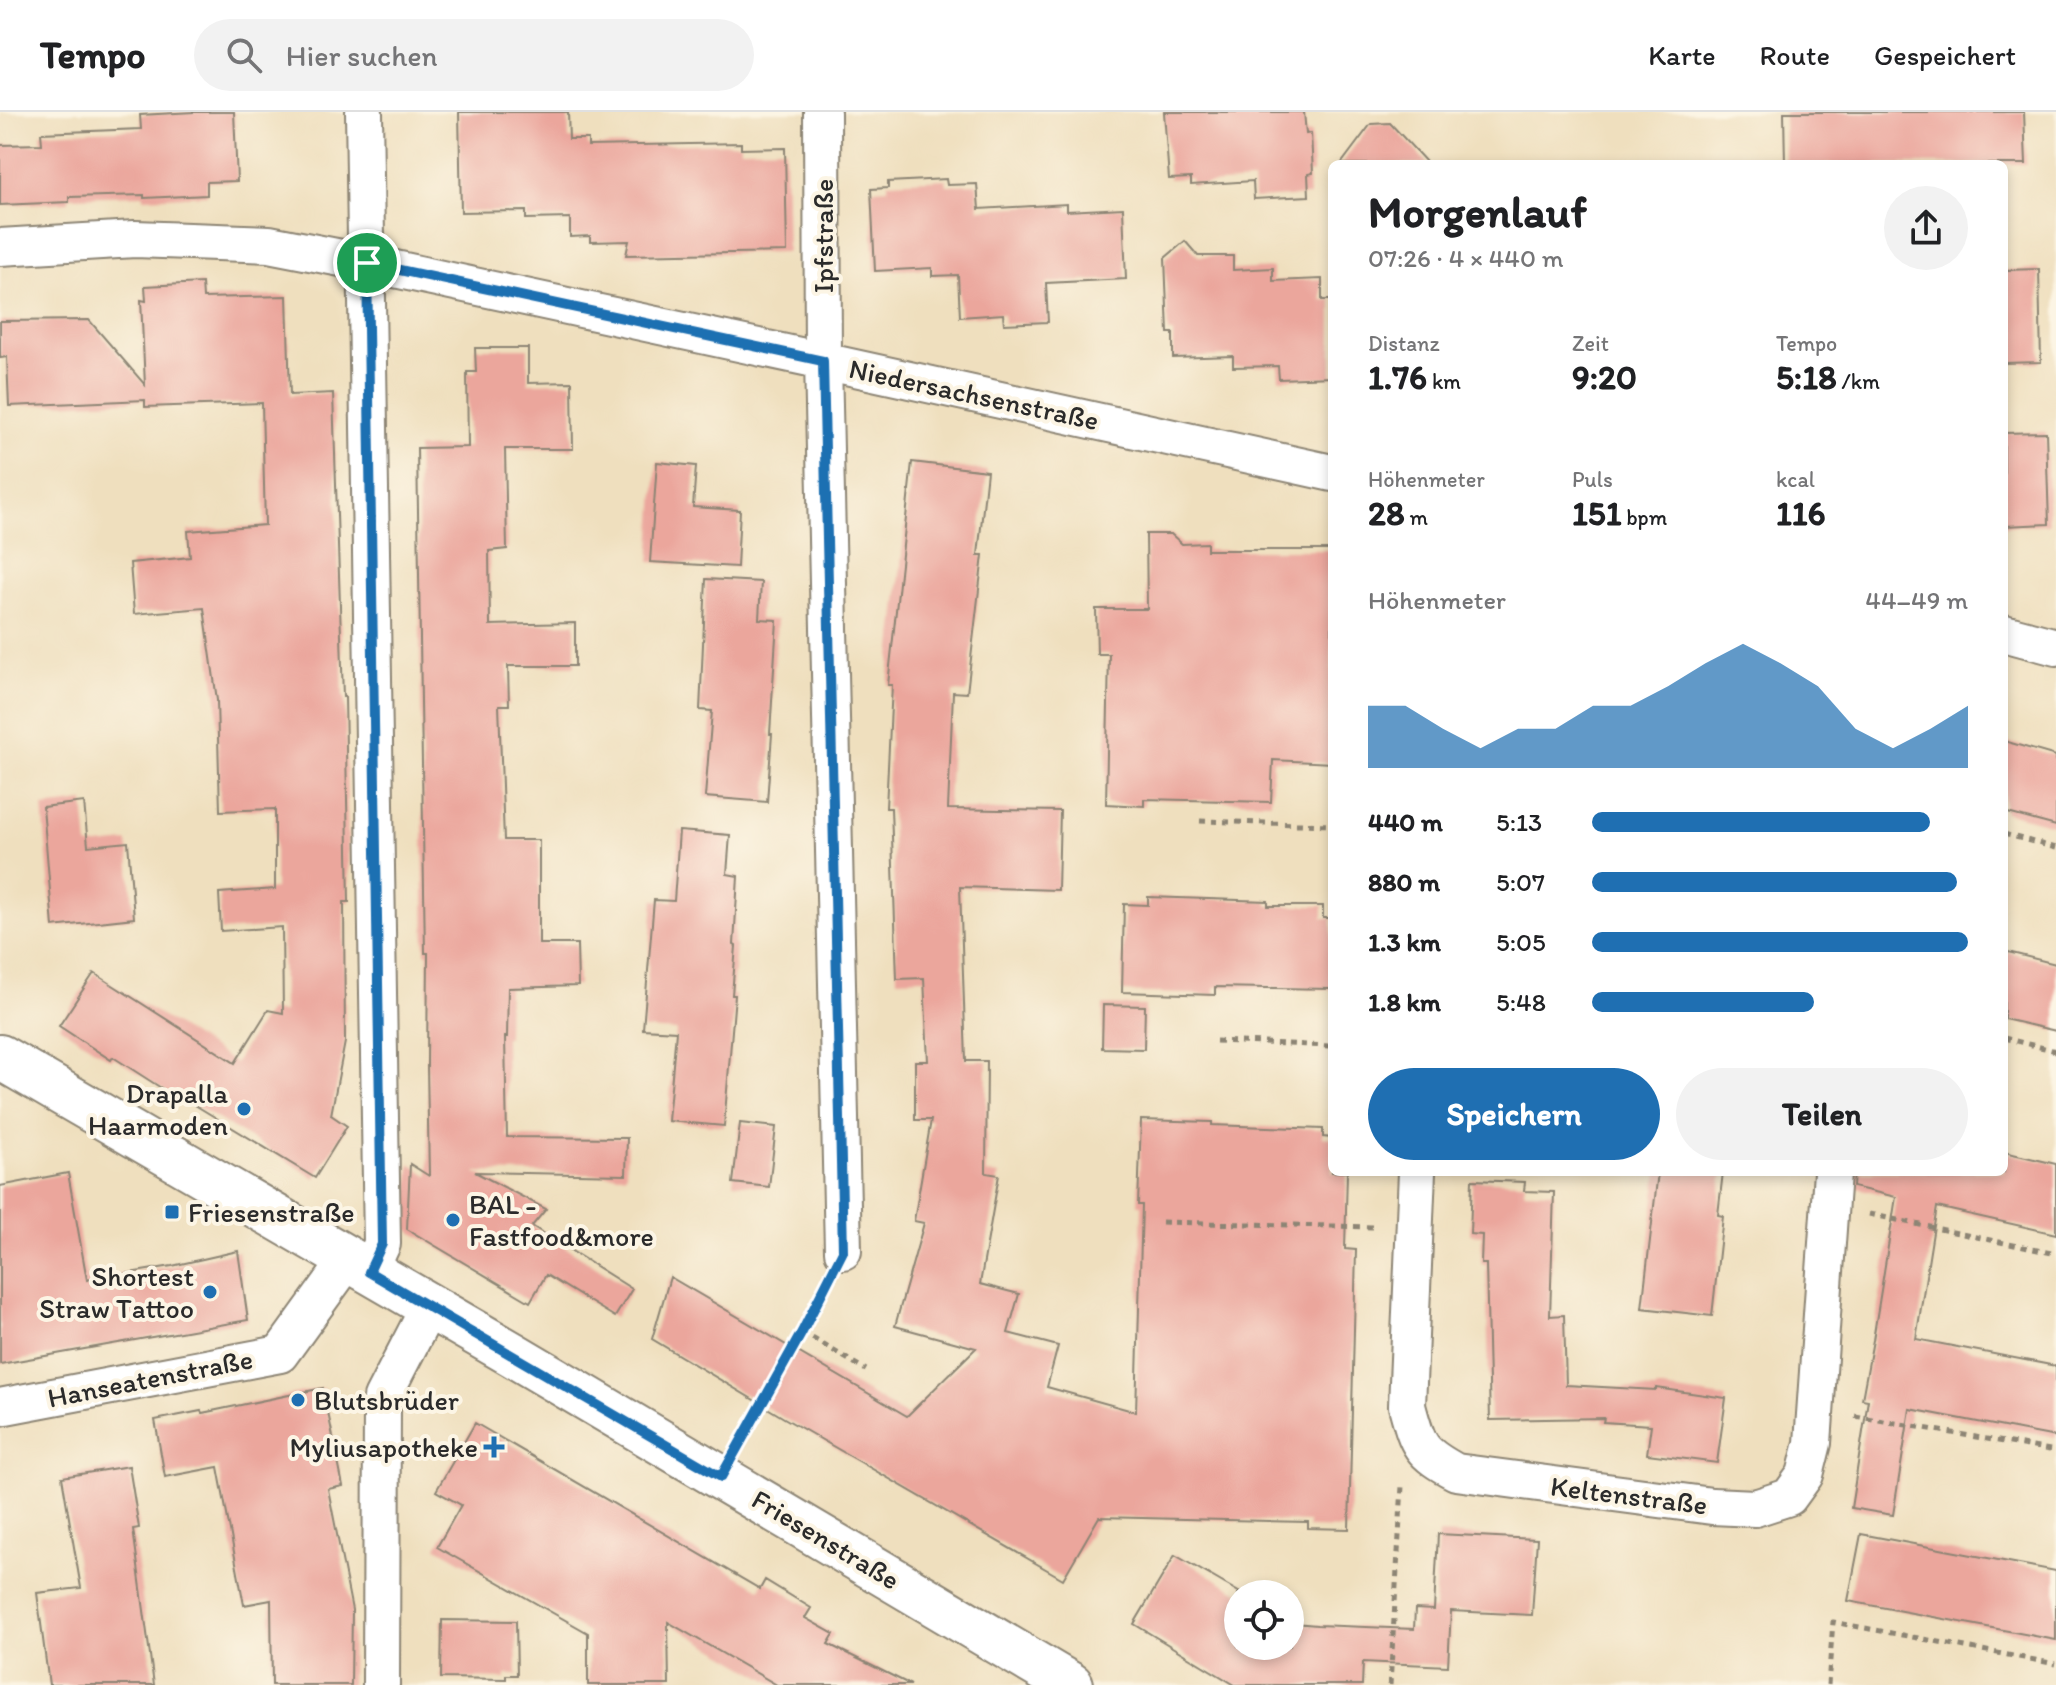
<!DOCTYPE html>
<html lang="de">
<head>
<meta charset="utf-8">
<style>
  :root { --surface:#fff; --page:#f2f2f2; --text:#202124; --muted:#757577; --line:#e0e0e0; --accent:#1f6fb2 }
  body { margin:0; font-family:Itim,sans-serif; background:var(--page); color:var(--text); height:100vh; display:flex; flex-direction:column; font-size:30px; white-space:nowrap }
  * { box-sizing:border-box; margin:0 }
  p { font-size:26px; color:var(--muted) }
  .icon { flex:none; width:44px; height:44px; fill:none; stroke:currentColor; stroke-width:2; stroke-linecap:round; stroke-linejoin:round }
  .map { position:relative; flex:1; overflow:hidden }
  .details { position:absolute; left:1328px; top:48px; width:680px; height:1016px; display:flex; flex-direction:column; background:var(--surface); border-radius:12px; box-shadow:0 4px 12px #0003 }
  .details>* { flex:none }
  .buttons { position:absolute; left:1224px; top:1468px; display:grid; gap:16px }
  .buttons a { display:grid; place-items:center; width:80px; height:80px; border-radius:50%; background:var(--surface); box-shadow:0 4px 12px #0003; font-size:40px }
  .pin { position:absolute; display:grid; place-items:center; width:68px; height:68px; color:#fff; margin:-34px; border:4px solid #fff; border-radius:50%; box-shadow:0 2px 8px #0007 }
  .round { display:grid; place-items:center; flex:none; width:84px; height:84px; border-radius:42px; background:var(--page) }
  .head { display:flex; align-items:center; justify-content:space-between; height:136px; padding:0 40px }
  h1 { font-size:44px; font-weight:700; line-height:60px }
  .metrics { display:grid; grid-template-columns:repeat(3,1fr); gap:12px; height:136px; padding:8px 40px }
  .metrics div { display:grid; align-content:center }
  .metrics b { font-size:34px; font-weight:700 }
  .metrics small { font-size:22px; font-weight:400 }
  .metrics p { font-size:22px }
  .chart { height:224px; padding:16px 40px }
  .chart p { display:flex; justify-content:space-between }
  .chart svg { width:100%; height:144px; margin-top:8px; fill:var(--accent); opacity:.7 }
  .button { display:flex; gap:16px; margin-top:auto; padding:16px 40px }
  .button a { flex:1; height:92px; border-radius:48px; background:var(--accent); color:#fff; font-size:32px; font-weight:700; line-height:92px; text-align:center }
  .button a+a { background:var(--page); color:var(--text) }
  ul { padding:0 40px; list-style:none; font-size:26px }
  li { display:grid; grid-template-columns:128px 96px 1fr; align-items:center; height:60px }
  li i { height:20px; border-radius:10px; background:var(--accent) }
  header { display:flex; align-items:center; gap:48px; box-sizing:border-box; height:112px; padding:0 40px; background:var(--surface); border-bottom:2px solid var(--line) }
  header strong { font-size:38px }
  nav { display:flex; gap:44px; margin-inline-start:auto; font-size:28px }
  .search { width:560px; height:72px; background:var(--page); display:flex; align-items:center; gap:20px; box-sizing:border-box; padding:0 28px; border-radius:44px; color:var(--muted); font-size:30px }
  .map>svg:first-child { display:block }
  .building { fill:#eba69c }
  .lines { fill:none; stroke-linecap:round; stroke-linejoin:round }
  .street-casing { stroke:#8d8574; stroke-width:40 }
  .secondary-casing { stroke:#8d8574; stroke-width:48 }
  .path { stroke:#8d8574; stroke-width:5; stroke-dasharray:6 6; stroke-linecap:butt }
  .street { stroke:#fff; stroke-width:36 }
  .secondary { stroke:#fff; stroke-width:44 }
  .route-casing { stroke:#fff; stroke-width:16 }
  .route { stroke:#1f6fb2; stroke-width:10 }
  .poi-dot { fill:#1f6fb2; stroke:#fcf5e5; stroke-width:3 }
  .labels { text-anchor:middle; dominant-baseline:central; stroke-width:8; stroke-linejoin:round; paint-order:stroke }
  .street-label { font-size:28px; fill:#2b2b2b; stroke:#fcf5e5 }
  .poi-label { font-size:28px; fill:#2b2b2b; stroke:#fcf5e5; text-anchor:end }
</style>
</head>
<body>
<header>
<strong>Tempo</strong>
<div class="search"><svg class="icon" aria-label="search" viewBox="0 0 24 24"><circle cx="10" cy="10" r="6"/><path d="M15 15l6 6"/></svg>Hier suchen</div>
<nav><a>Karte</a><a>Route</a><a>Gespeichert</a></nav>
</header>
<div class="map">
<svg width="2056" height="1573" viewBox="0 0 2056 1573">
  <rect width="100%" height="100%" fill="#fcf5e5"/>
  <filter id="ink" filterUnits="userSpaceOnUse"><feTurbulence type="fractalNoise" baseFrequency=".0125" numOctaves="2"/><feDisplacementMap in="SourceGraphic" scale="16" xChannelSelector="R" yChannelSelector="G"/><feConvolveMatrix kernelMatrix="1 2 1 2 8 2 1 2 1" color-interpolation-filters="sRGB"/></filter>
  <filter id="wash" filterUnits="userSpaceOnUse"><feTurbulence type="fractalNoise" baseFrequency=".006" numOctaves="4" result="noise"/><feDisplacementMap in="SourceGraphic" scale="32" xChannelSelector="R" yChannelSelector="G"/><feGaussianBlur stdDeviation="1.8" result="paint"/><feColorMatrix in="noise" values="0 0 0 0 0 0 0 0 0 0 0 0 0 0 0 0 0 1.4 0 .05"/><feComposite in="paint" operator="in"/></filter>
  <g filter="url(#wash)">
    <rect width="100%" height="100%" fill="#efdfbe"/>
    <g id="blocks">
      <path class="building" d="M 194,0 L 234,0 L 237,69 L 207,70 L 207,83 L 144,86 L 144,83 L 69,85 L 69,90 L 0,93 L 0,33 L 42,32 L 41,21 L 141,17 L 140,3 Z
        M 459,0 L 568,0 L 569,27 L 588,27 L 588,34 L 741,31 L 741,37 L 785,36 L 787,140 L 626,143 L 629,129 L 590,130 L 590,124 L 570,125 L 570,106 L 526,107 L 526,99 L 461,100 Z
        M 1164,0 L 1304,0 L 1306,22 L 1311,21 L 1313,61 L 1308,62 L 1309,84 L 1254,87 L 1253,69 L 1191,73 L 1191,66 L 1169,67 Z
        M 1784,0 L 2024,0 L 2026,52 L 1785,52 Z
        M 1390,11 L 1428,52 L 1341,52 L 1371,12 Z
        M 946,67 L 947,73 L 977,72 L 979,97 L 1067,92 L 1067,99 L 1123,96 L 1126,167 L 1046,171 L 1048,210 L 1004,212 L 1003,202 L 960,205 L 958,163 L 932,164 L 932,156 L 875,159 L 871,77 L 888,76 L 888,70 Z
        M 1185,129 L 1198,144 L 1233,144 L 1233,158 L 1273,156 L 1273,169 L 1322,167 L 1322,188 L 1332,188 L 1332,265 L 1279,267 L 1278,254 L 1233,255 L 1233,244 L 1173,246 L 1173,221 L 1168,221 L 1165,146 Z
        M 2039,157 L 2041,250 L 2004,251 L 2004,158 Z
        M 202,171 L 203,186 L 287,184 L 290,283 L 333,281 L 343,585 L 345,585 L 349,790 L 344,790 L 345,930 L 331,1003 L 347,1014 L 315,1066 L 185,987 L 183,990 L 113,945 L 111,948 L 59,914 L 94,861 L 235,951 L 268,898 L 283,901 L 282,815 L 221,819 L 219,781 L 275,777 L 275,697 L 220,699 L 217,588 L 204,496 L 134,502 L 130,451 L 190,445 L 188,419 L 265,413 L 262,291 L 145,295 L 145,288 L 9,294 L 7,245 L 0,246 L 0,209 L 89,208 L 145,273 L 141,188 L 146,189 L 145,174 Z
        M 475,236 L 528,236 L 528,271 L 572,270 L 573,337 L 505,337 L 507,437 L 489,439 L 490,513 L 575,511 L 575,554 L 508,554 L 509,593 L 499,593 L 504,728 L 539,728 L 539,832 L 577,832 L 578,874 L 508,876 L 507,925 L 505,925 L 507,1025 L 627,1026 L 626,1063 L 475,1060 L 546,1097 L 532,1114 L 632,1177 L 615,1205 L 546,1163 L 530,1190 L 407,1117 L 410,1052 L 429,1064 L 427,953 L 428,841 L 425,841 L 417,336 L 468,335 L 467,260 L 476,260 Z
        M 2046,320 L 2049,412 L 2004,414 L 2004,321 Z
        M 657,350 L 696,354 L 693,395 L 740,398 L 737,455 L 650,450 Z
        M 912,350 L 987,359 L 978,443 L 983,443 L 967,581 L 953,580 L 948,697 L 1060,699 L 1058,778 L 960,775 L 966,949 L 987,949 L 986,1061 L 999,1063 L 980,1172 L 1019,1182 L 1008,1221 L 1058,1234 L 1047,1275 L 1136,1300 L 1142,1093 L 1138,1093 L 1141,1008 L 1212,1010 L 1212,1013 L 1323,1017 L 1323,1025 L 1332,1026 L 1332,1060 L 1347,1060 L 1345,1137 L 1356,1138 L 1349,1417 L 1308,1416 L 1308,1410 L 1099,1405 L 1063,1467 L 784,1306 L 652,1227 L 670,1165 L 907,1304 L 976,1236 L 895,1214 L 924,1111 L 914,1109 L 931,1008 L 915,1008 L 915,949 L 928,949 L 924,866 L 897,867 L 891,696 L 886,696 L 892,573 L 888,573 Z
        M 1146,422 L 1171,422 L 1182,432 L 1207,431 L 1207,438 L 1332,438 L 1332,651 L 1273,648 L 1271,690 L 1144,687 L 1144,694 L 1106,692 L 1109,542 L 1097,542 L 1096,497 L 1147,497 Z
        M 706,467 L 761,470 L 759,507 L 777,508 L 770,622 L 772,622 L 767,690 L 705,685 L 712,599 L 700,598 Z
        M 2004,629 L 2056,644 L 2056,714 L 2004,700 Z
        M 84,690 L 88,734 L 128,730 L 134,806 L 53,815 L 43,695 Z
        M 679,719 L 730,723 L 727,762 L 738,764 L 734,833 L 736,834 L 732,883 L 735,883 L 724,1014 L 668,1009 L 676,919 L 643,917 L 654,788 L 674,789 Z
        M 1148,785 L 1268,789 L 1268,794 L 1323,794 L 1323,806 L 1332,806 L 1332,877 L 1215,875 L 1215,883 L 1122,880 L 1124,792 L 1148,793 Z
        M 2004,839 L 2056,852 L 2056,919 L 2004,907 Z
        M 1103,893 L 1145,894 L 1144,937 L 1102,936 Z
        M 740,1011 L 776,1015 L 769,1075 L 733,1071 Z
        M 2004,1040 L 2056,1052 L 2056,1122 L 1937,1095 L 1916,1227 L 2056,1254 L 2056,1325 L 1910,1297 L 1893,1403 L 1851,1396 L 1868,1288 L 1862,1287 L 1873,1228 L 1896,1085 L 1853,1075 L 1854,1060 L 2004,1060 Z
        M 1658,1060 L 1723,1060 L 1718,1103 L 1723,1104 L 1712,1204 L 1642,1196 Z
        M 68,1061 L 87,1168 L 172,1154 L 238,1139 L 248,1208 L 0,1252 L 0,1074 Z
        M 1472,1068 L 1525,1070 L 1524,1079 L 1554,1080 L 1550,1204 L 1564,1203 L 1566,1273 L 1656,1278 L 1656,1276 L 1726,1286 L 1717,1351 L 1647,1342 L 1651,1313 L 1603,1310 L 1604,1306 L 1490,1308 L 1486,1152 L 1481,1152 L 1482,1123 L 1470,1122 Z
        M 323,1276 L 343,1374 L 328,1377 L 352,1498 L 351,1573 L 272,1573 L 271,1488 L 244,1493 L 218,1355 L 165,1365 L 155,1308 L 201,1299 L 202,1301 Z
        M 475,1311 L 760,1477 L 765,1468 L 811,1496 L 805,1506 L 834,1522 L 828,1532 L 911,1573 L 777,1573 L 668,1510 L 669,1573 L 588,1573 L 588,1521 L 437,1435 L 461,1393 L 436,1379 Z
        M 129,1354 L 139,1416 L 133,1417 L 154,1573 L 49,1573 L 37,1481 L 81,1476 L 62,1365 Z
        M 1438,1422 L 1537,1427 L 1532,1503 L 1451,1499 L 1448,1554 L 1363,1550 L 1362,1573 L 1235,1573 L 1134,1512 L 1175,1443 L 1242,1482 L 1238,1482 L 1238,1534 L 1290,1534 L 1290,1508 L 1294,1511 L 1317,1513 L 1414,1517 L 1415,1497 L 1434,1498 Z
        M 1861,1422 L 2056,1459 L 2056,1528 L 1848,1489 Z
        M 442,1508 L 516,1509 L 517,1563 L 506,1563 L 506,1567 L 441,1566 Z"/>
    </g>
  </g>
  <g filter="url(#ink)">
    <use href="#blocks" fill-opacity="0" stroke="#8d8574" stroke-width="2"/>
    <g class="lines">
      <defs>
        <path id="street" d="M 364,0 L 382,1132 L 369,1160
          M 822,0 L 823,249 L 843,1139
          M 0,135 L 135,127 L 269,132 L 367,151 L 823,249 L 1332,361
          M 2004,521 L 2056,535
          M 1417,1060 L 1407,1294 C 1418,1334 1419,1340 1456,1360 L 1712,1394 L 1755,1396 L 1789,1385 L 1805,1363 L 1813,1331 L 1832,1060
          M 0,1295 L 280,1242 L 348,1148
          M 381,1573 L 382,1286 L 429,1195"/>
        <path id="secondary" d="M 0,945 L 512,1242 L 1071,1573"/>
      </defs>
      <use href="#street" class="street-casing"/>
      <use href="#secondary" class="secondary-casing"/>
      <path class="path" d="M 1200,709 L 1332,713
        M 2004,722 L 2056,736
        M 2004,926 L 2056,939
        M 1216,929 L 1332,934
        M 1869,1102 L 2056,1142
        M 1162,1110 L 1374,1115
        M 802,1220 L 866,1258
        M 1855,1304 L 2056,1339
        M 743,1326 L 825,1177
        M 1390,1573 L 1402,1374
        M 1828,1573 L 1833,1510 L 2056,1552"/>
      <use href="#street" class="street"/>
      <use href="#secondary" class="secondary"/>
    </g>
  </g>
  <g class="lines" filter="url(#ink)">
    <defs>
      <path id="route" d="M 367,151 L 823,249 L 843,1139 L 802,1220 L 721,1365 L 369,1160 L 382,1132 Z"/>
    </defs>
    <use href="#route" class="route-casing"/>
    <use href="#route" class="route"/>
  </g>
  <g class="poi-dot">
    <circle cx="244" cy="997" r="8"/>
    <rect x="164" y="1092" width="16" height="16" rx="4"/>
    <circle cx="453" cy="1108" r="8"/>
    <circle cx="210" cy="1180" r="8"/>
    <circle cx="298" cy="1288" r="8"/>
    <path d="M490 1323h8v8h8v8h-8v8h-8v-8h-8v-8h8z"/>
  </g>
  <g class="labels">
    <g class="street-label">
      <text transform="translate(823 124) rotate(-90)">Ipfstraße</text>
      <text transform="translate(974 282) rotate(12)">Niedersachsenstraße</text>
      <text transform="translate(150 1266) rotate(-11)">Hanseatenstraße</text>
      <text transform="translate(1629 1383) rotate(7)">Keltenstraße</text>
      <text transform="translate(826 1427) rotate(31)">Friesenstraße</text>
    </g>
    <g class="poi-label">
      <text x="228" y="981">Drapalla<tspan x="228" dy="32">Haarmoden</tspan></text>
      <text x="469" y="1092" text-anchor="start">BAL -<tspan x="469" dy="32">Fastfood&amp;more</tspan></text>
      <text x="188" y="1100" text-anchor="start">Friesenstraße</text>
      <text x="194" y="1164">Shortest<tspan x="194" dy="32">Straw Tattoo</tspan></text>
      <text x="314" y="1288" text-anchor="start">Blutsbrüder</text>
      <text x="478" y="1335">Myliusapotheke</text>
    </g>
  </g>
</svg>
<div class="buttons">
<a><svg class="icon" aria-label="locate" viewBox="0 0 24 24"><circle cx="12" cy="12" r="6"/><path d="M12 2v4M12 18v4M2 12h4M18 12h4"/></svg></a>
</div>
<div class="pin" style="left:367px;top:151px;background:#1e9e55"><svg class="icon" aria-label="arrive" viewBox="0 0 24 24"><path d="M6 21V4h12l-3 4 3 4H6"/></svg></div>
<section class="details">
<div class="head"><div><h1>Morgenlauf</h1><p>07:26 · 4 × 440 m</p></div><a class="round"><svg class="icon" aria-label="share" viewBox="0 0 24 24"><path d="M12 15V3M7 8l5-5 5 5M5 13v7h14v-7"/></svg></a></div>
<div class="metrics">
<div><p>Distanz</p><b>1.76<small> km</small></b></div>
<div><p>Zeit</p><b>9:20</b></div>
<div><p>Tempo</p><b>5:18<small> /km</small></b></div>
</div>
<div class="metrics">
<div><p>Höhenmeter</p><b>28<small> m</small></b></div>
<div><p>Puls</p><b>151<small> bpm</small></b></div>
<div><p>kcal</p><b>116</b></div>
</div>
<div class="chart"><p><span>Höhenmeter</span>44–49 m</p>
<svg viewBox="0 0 160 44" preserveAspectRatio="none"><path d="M0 44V25L10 25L20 32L30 38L40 32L50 32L60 25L70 25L80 19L90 12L100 6L110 12L120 19L130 32L140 38L150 32L160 25V44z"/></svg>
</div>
<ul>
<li><b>440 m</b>5:13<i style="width:90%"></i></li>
<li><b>880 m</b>5:07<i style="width:97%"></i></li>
<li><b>1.3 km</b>5:05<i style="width:100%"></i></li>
<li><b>1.8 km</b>5:48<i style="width:59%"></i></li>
</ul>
<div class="button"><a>Speichern</a><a>Teilen</a></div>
</section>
</div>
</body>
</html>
